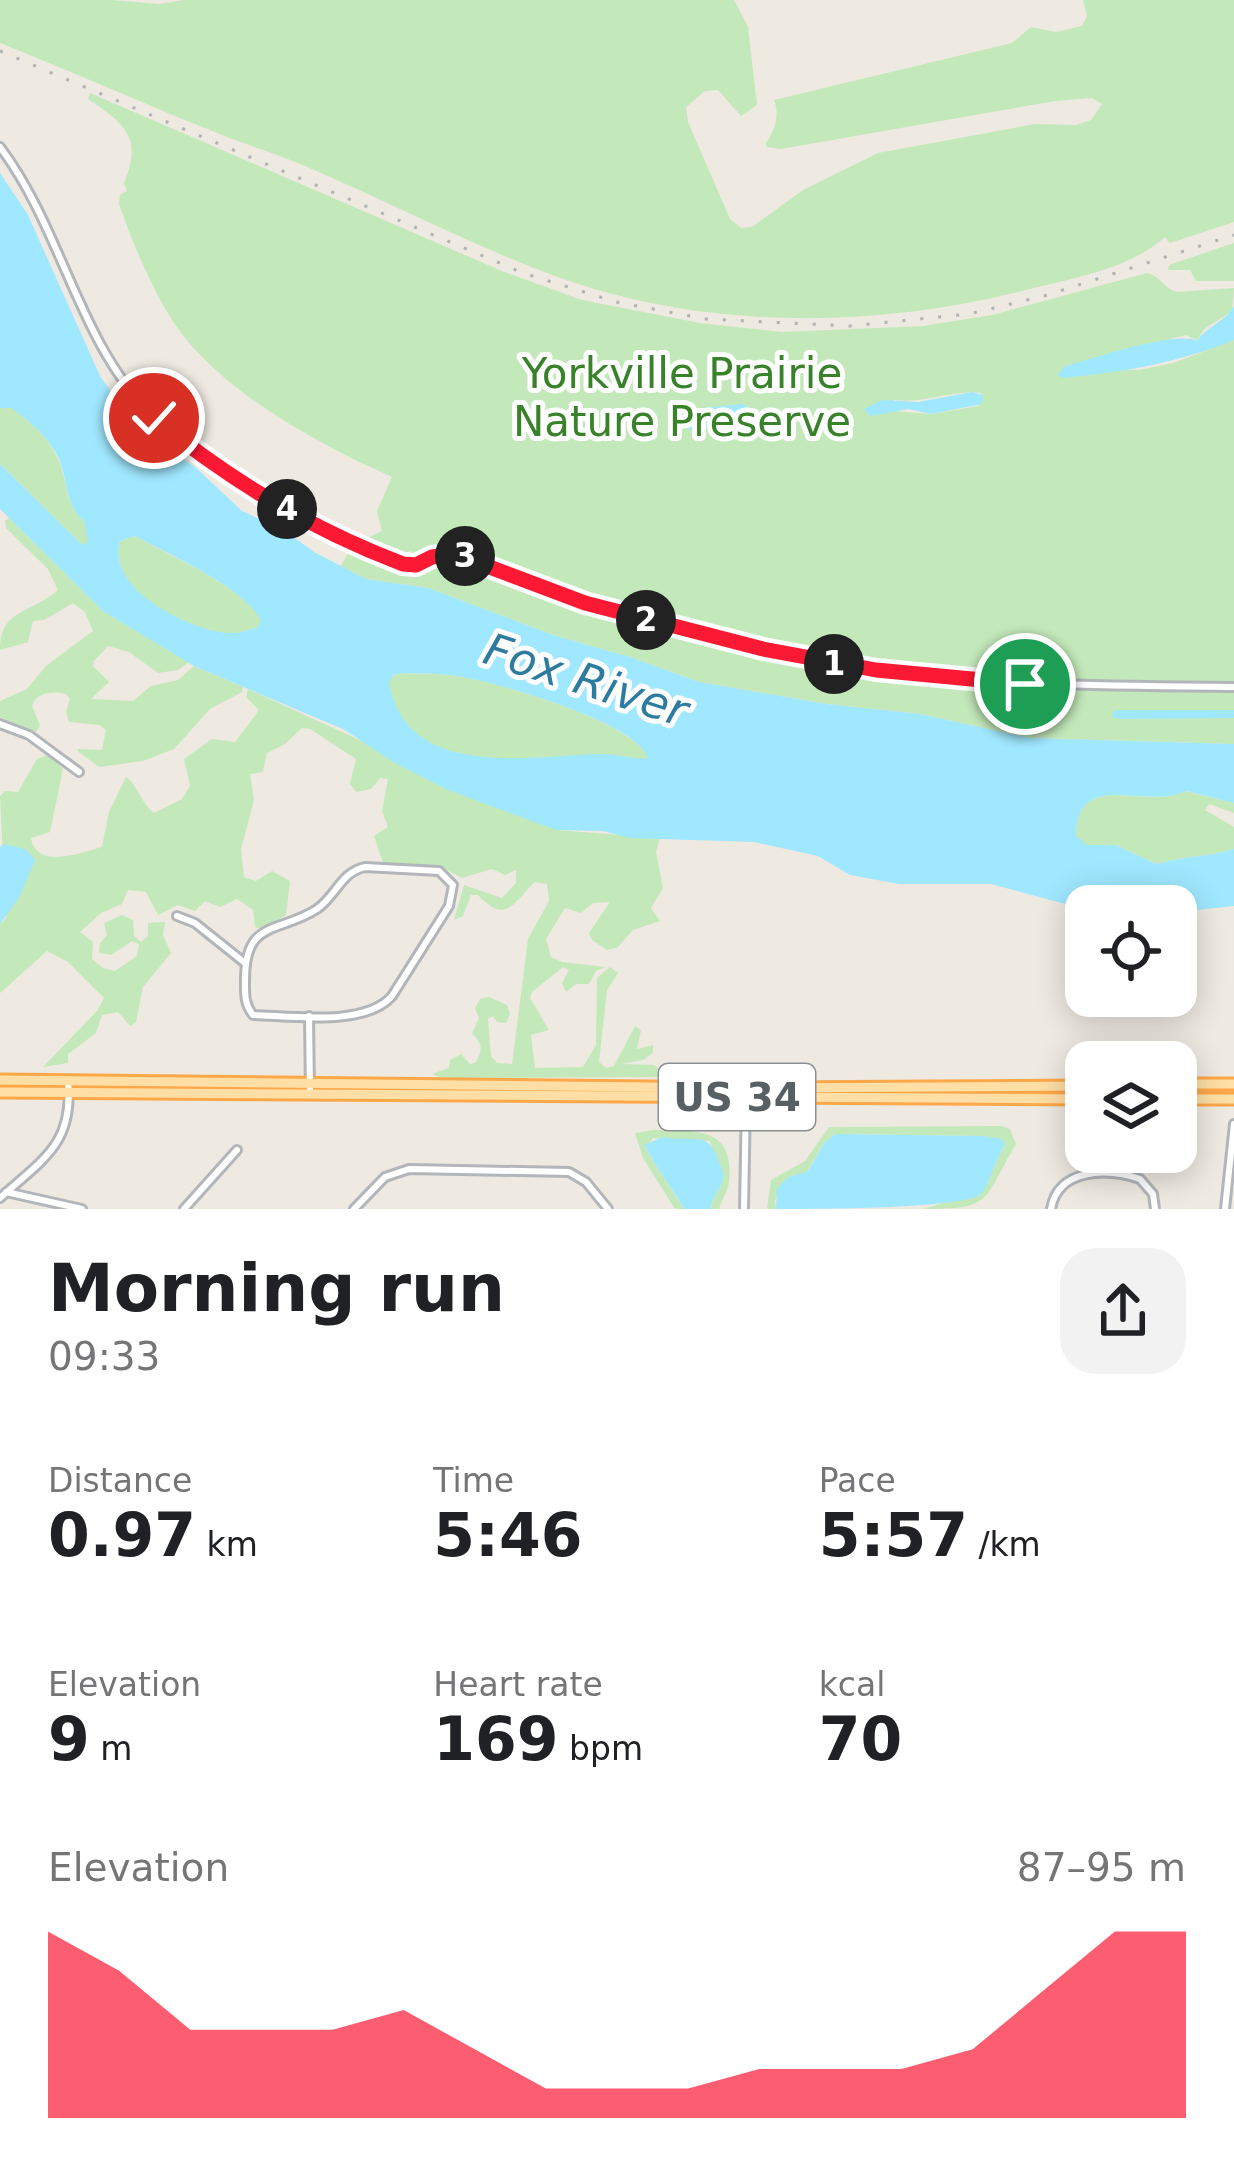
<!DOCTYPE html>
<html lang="en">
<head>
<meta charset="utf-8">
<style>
  :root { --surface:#fff; --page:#f2f2f2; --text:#202124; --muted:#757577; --accent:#fc1934 }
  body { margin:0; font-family:"DejaVu Sans",sans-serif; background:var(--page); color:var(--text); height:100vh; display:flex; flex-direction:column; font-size:45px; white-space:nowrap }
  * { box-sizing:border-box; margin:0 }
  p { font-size:39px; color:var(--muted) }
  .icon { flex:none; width:66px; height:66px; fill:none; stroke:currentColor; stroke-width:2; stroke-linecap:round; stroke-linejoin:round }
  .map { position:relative; height:1209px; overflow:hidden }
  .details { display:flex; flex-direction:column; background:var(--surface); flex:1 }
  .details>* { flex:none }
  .controls { position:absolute; left:1065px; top:885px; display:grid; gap:24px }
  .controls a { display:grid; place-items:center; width:132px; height:132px; border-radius:24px; background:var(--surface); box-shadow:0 6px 30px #0003; font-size:60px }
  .pin { position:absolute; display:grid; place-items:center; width:102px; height:102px; color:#fff; margin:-51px; border:6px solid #fff; border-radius:50%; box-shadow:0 3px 12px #0007 }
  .km { position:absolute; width:60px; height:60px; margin:-30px; border-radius:50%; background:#222; color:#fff; font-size:33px; line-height:60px; text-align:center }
  .round { display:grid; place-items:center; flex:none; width:126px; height:126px; border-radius:36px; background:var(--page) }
  .overview { display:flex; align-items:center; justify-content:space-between; height:204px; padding:0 48px }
  h1 { font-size:66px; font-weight:700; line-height:90px }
  .metrics { display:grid; grid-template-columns:repeat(3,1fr); gap:18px; height:204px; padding:12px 48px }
  .metrics div { display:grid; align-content:center }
  .metrics b { font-size:60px; font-weight:700 }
  .metrics small { font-size:33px; font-weight:400 }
  .metrics p { font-size:33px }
  .chart { height:336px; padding:24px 48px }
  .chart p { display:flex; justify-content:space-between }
  .chart svg { width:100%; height:216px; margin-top:12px; fill:var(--accent); opacity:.7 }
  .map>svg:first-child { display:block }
  .green { fill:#c3e9ba; fill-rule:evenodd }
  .water { fill:#a0e8ff; fill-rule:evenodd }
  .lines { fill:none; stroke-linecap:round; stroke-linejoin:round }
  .street-casing { stroke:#b2b6ba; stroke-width:12 }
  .primary-casing { stroke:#ffa849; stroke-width:15 }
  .street { stroke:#fff; stroke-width:6 }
  .primary { stroke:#ffdfa5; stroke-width:9 }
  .rail { stroke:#b1b2b3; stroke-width:3; stroke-dasharray:3 15; stroke-linecap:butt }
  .route-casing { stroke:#fff; stroke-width:24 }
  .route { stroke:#fc1934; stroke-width:15 }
  .labels { text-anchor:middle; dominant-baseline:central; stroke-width:10; stroke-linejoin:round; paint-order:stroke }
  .shield { fill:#fff; stroke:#8b9092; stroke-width:3 }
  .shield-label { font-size:39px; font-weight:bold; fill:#596064 }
  .park-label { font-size:42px; fill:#38822a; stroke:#fff }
  .water-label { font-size:45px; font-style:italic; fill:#2d7ca0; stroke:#fff }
</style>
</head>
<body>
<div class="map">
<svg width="1234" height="1209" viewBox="0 0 1234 1209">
  <rect width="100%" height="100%" fill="#eee9e1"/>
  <path class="green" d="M 0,0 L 110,0 L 160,4 L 183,0 L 734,0 L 748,27 L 757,105 L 741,116 L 718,90 L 705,91 L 686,107 L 688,122 L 730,219 L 741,228 L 752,227 L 803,190 L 878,153 L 1035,124 L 1076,125 L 1091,120 L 1102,104 L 1092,98 L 1055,101 L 781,149 L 767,147 L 766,143 C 775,130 780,115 774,100 L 1012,43 L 1031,27 L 1056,32 L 1082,26 L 1087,16 L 1083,0 L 1234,0 L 1234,222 L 1170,243 L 1165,237 C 1129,270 1068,279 1022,291 C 871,329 703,330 555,276 C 474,246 399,207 321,173 C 290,159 259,149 227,137 C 151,107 76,73 0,43 Z
    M 90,93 L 502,271 L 582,300 L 700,323 L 783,332 L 923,326 L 992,315 L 1147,273 C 1161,276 1164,289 1177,292 L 1234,288 L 1232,311 L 1204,329 L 1197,341 L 1186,335 L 1065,366 L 1139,370 L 1173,363 L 1234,340 L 1234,744 L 1030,738 L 920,714 L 827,704 L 699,682 L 630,657 L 553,635 L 428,588 L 366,579 L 341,566 L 352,546 L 408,569 L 411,551 L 396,556 L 363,540 L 382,531 L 377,511 L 392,477 C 317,444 212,387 169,315 C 149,282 132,241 119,204 L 120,195 L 127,191 L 124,183 C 143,139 126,124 88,99 ZM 981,393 L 978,406 L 931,414 L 894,411 L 894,400 C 924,404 951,390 981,393 Z
    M 1234,243 L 1234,281 L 1196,281 L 1190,270 L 1168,270 L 1169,265 Z
    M 12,407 C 31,423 48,436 58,459 C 68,481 65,506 84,521 L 89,543 L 83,545 L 76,539 L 0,464 L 0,408 Z
    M 9,518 L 103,611 L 189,662 L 178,670 L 158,673 L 129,652 L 108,646 L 94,661 L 93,666 L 109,682 L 91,699 L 133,701 L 151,686 L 178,680 L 194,666 L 243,687 L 242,692 L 210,709 L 174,749 L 143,761 L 99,767 L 79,752 L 77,749 L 102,750 L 106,730 L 100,725 L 69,722 L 66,712 L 70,699 L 66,694 C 53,692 37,691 32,706 L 40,725 L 36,732 L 0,717 L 0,701 L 27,689 L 46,666 L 93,631 L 85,612 L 73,603 L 44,620 L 33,621 L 28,642 L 0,650 C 0,608 33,613 58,590 L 48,569 L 6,528 L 5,521 Z
    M 135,536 C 170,556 242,586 262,620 L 258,627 C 249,630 238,633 228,633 C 189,631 105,589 120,541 Z
    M 402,673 C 418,674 435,673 450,675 C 489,679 638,722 649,759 C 634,760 618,754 603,755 C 531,755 409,783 388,684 L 393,675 Z
    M 248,689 L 556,830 L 660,838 L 656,852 L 663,888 L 651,908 L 660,921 L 633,930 L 618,947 L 607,950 L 592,940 L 589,933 L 610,902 L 593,903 L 581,913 L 565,908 L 546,939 L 551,957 L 562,962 L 606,967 L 596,971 L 589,984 L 576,984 L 566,992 L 562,983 L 569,970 L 563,967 L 532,992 L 530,998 L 549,1030 L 531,1035 L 535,1068 L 583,1067 L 596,1045 L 597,978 L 610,967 L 618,973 L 607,990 L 599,1062 L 606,1068 L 614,1066 L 635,1026 L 641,1030 L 637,1049 L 653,1045 L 653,1053 L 643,1060 L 621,1064 L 654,1065 L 663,1073 L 661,1077 L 442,1078 L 432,1074 L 449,1068 L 450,1060 L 461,1054 L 470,1064 L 475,1063 C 483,1051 483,1043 472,1034 L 479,1018 L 475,1008 L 480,999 L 489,997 L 507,1005 L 510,1014 L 506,1023 L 497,1022 L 493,1016 L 488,1019 L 491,1056 L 497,1063 L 512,1064 L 528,939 L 549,901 L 547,884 L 535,882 C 513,902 507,926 478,895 L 471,895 L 463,916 L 454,920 L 464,885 L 502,898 L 516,883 L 516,870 L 505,875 L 492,869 L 462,878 L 443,868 L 383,863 L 374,836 L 388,827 L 382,811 L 388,779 L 380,778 L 371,789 L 356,792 L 350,784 L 356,759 L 310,729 L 302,728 L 285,744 L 267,753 L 263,772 L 250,774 L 254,800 L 241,849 L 244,877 L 256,881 L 272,871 L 290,881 L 286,915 L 261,929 L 255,927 L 253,910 L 237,899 L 220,907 L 205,901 L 195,911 L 178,905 L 158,915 L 146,892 L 128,890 L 122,904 L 101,913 L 80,932 L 93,942 L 92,959 L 103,968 L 115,971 L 137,956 L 139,944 L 132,941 L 111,955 L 99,953 L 100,943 L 107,935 L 104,923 L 122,915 L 133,920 L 134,936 L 141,942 L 148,936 L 148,923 L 165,922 L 163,935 L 171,953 L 143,987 L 136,1022 L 130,1026 L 118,1012 L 102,1015 L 96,1033 L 68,1054 L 68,1063 L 43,1067 L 97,1011 L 104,998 L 68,962 L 47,951 L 0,993 L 0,924 L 6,918 L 0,796 L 5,791 L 18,792 L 37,759 L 48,755 L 63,769 L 50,832 L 31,838 C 36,870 80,853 102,847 L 109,812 L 126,777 C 135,781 141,803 154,813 L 182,799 L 190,786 L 184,759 L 212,739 L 235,742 L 257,713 L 258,709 L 246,697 Z
    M 1185,791 L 1234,803 L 1234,813 L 1209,804 L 1205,810 L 1234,827 L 1234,849 C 1209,857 1183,856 1156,864 L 1116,845 L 1085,845 L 1076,836 C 1078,766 1144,812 1185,791 Z
    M 1002,1126 L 1010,1129 L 1016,1144 C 982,1201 995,1209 923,1209 L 983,1191 L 994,1162 L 1005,1145 L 982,1136 L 836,1134 L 825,1142 L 807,1172 L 789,1177 L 775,1200 L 776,1209 L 767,1209 L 771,1180 L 805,1161 L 829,1127 Z
    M 653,1130 C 693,1131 735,1125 729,1181 C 728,1192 722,1198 719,1209 L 711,1209 L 713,1195 L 722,1182 L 710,1141 L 653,1138 L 645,1148 C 659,1170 670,1187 684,1209 L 675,1209 L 643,1158 L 635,1133 Z"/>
  <path class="water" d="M 0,173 L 28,215 L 100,376 L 123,409 L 159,444 L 195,467 L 242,511 L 282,529 L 314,552 L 366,579 L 428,588 L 553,635 L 630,657 L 699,682 L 827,704 L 920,714 L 1030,738 L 1234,744 L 1234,803 L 1186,791 C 1145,811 1078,767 1076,835 L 1086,845 L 1116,845 L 1156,864 C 1183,856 1209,857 1234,849 L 1234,906 L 1178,912 L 1176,906 L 1069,905 L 991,884 L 899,884 L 850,875 L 818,856 L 754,842 L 630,838 L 603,831 L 556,830 L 448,790 L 393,762 L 345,730 L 194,666 L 103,611 L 0,509 L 0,464 L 76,539 L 83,545 L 88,542 L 84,521 C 65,506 68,481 59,459 C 48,436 31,423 12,408 L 0,408 ZM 135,536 C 170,555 242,586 261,620 L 258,627 C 249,630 238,633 229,633 C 189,631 105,588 120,541 ZM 402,673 C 418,674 435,673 450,675 C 488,679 638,722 648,758 C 634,760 618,754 603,754 C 532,755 407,782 389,683 L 393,675 Z
    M 1234,306 L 1234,340 C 1177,363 1124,372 1063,378 L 1057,375 L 1065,366 C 1092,359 1176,330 1197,341 C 1207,326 1225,322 1234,306 Z
    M 972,392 L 983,395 L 982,404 L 931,414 L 908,409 L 871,416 L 864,409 L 882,400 L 918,402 Z
    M 742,404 L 758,413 L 743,425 C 736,425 730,423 723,423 C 703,424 696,439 678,422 L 679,416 L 691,409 Z
    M 1115,710 L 1234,710 L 1234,718 L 1121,719 L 1111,717 Z
    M 4,844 L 25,849 L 35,860 L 20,896 L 0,924 L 0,847 Z
    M 836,1134 L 982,1136 L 1002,1139 L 1005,1145 C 995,1158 989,1187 980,1195 C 956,1209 813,1209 776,1209 L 777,1188 L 789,1177 L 808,1171 L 825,1142 Z
    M 663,1137 C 693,1144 707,1127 719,1162 C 722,1169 725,1174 722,1182 C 718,1194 712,1195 711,1209 L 684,1209 C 670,1185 657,1169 644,1145 Z"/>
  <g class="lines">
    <defs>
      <path id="street" d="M 0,147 C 62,229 78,341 151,414 C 189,452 358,561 409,565 C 430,567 439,547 470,557 C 490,563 508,575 528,584 C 556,595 585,603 614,612 C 698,636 784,657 871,669 C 991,686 1113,686 1234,687
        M 0,724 L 29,735 L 79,772
        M 365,867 L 439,871 L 453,885 L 449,906 L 392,996 C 365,1027 292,1016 253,1015 C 244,1003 245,994 245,980 C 245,919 278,934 317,909 C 336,896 341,872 365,867 Z
        M 177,916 L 195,923 L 245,963
        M 309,1016 L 310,1094
        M 6,1192 L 82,1209
        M 0,1198 C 43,1159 74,1144 68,1081
        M 184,1209 L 237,1150
        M 354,1209 L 385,1177 L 409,1169 L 569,1172 L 586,1182 L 608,1209
        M 744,1209 L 746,1099
        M 1051,1209 C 1058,1168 1107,1168 1140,1179 L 1153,1194 L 1155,1209
        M 1225,1209 L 1234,1124"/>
      <path id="primary" d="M 0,1080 L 746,1088 L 1086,1086
        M 1176,1084 L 1234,1084
        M 0,1092 L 1086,1099
        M 1176,1099 L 1234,1099"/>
    </defs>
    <use href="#street" class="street-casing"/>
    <use href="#primary" class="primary-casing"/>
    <use href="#street" class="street"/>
    <use href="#primary" class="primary"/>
    <path class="rail" d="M 0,51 L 523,273 L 616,302 L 706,319 L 850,326 L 969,314 L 1044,296 L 1234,235"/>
  </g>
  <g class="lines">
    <defs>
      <path id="route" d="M 154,418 C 228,479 313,530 403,564 L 416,565 L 432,557 L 455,554 L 585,603 L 763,649 L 876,670 L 1025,684"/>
    </defs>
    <use href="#route" class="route-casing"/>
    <use href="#route" class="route"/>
  </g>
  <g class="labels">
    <rect class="shield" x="659" y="1064" width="156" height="66" rx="9"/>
    <g class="shield-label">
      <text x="737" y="1097">US 34</text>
    </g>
    <g class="park-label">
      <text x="682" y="373">Yorkville Prairie<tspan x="682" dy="48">Nature Preserve</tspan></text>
    </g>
    <g class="water-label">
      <text transform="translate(586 680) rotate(18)">Fox River</text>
    </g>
  </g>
</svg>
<div class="controls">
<a><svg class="icon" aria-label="locate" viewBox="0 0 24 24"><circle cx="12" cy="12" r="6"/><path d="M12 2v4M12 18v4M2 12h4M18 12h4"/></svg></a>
<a><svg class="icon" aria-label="layers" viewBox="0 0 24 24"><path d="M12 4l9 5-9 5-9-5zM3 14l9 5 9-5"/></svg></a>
</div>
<div class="pin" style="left:1025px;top:684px;background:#1e9e55"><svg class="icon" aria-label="arrive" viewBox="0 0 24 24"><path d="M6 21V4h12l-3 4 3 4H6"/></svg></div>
<div class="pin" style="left:154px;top:418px;background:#d93025"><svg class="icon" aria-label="check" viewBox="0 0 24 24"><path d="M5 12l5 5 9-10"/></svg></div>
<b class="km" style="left:834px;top:664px">1</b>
<b class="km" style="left:646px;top:620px">2</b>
<b class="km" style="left:465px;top:556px">3</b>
<b class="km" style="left:287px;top:509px">4</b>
</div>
<section class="details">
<div class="overview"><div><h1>Morning run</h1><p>09:33</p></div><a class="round"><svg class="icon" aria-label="share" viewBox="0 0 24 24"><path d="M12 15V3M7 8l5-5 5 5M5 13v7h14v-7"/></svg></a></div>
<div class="metrics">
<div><p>Distance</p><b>0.97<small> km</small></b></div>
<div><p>Time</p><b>5:46</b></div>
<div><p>Pace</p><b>5:57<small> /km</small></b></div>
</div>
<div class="metrics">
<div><p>Elevation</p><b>9<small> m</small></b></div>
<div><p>Heart rate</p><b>169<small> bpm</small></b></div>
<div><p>kcal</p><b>70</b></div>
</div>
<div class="chart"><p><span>Elevation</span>87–95 m</p>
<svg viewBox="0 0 160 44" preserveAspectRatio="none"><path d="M0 44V6L10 14L20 26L30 26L40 26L50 22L60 30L70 38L80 38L90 38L100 34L110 34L120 34L130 30L140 18L150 6L160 6V44z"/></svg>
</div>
</section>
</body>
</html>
